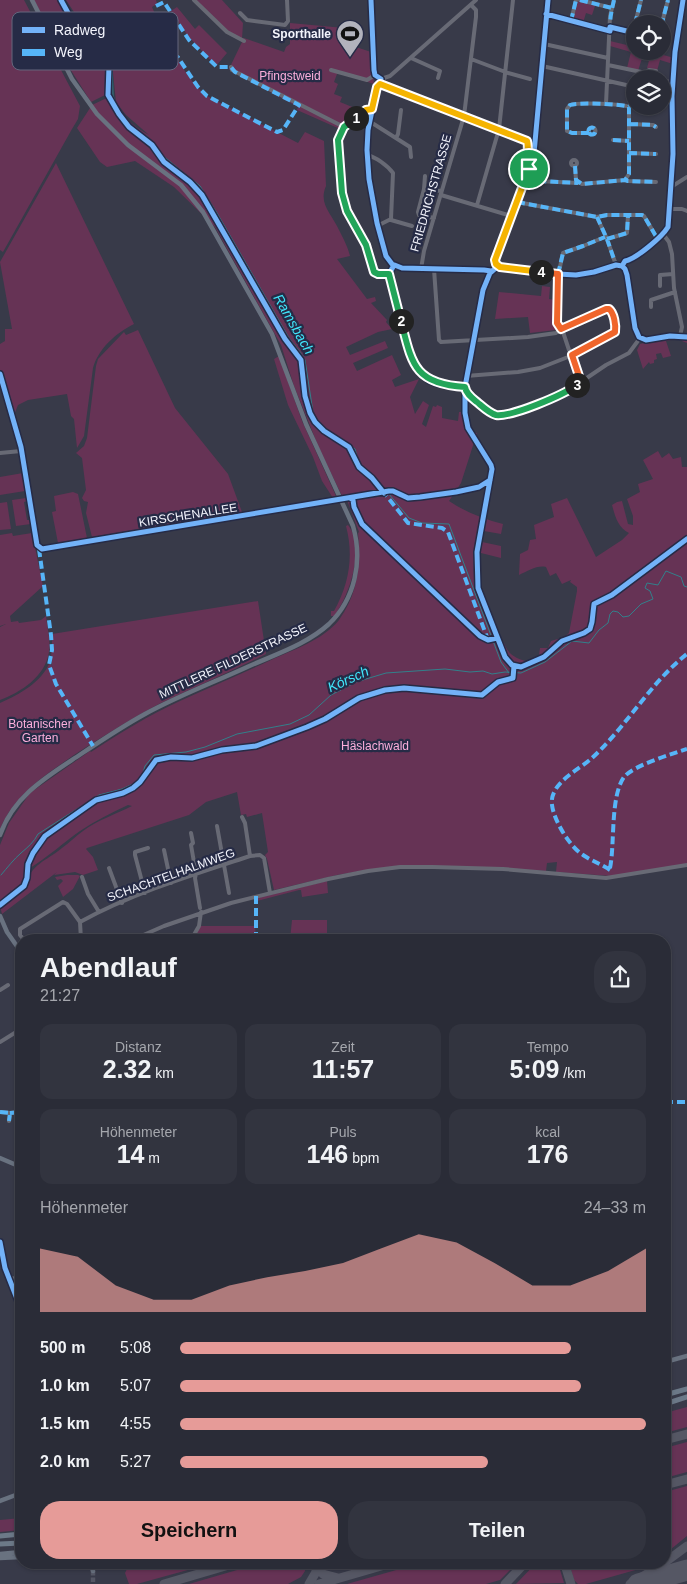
<!DOCTYPE html>
<html lang="de">
<head>
<meta charset="utf-8">
<style>
  :root { --surface:#2a2c37; --page:#32343f; --text:#f1f3f6; --muted:#a5a7ad; --line:#464852; --accent:#e69b98 }
  body { margin:0; font-family:Arial,sans-serif; background:var(--page); color:var(--text); height:100vh; display:flex; flex-direction:column; font-size:19px; white-space:nowrap }
  * { box-sizing:border-box; margin:0 }
  p { font-size:16px; color:var(--muted) }
  .icon { flex:none; width:28px; height:28px; fill:none; stroke:currentColor; stroke-width:2; stroke-linecap:round; stroke-linejoin:round }
  .map { position:relative; flex:1; overflow:hidden }
  .details { position:absolute; left:15px; top:934px; width:656px; height:635px; display:flex; flex-direction:column; background:var(--surface); border-radius:20px; box-shadow:0 1px 4px #0004,0 0 0 1px var(--line) }
  .details>* { flex:none }
  .fabs { position:absolute; left:626px; top:15px; display:grid; gap:10px }
  .fabs a { display:grid; place-items:center; width:45px; height:45px; border-radius:50%; background:var(--surface); box-shadow:0 1px 4px #0004,0 0 0 1px var(--line); font-size:25px }
  .pin { position:absolute; display:grid; place-items:center; width:42px; height:42px; color:#fff; margin:-21px; border:2px solid #fff; border-radius:50%; box-shadow:0 1px 5px #0007 }
  .km { position:absolute; width:25px; height:25px; margin:-12px; border-radius:50%; background:#222; color:#fff; font-size:14px; line-height:25px; text-align:center }
  .round { display:grid; place-items:center; flex:none; width:52px; height:52px; border-radius:20px; background:var(--page) }
  .summary { display:flex; align-items:center; justify-content:space-between; height:85px; padding:0 25px }
  h1 { font-size:28px; font-weight:600; line-height:38px }
  .figures { display:grid; grid-template-columns:repeat(3,1fr); gap:8px; height:85px; padding:5px 25px }
  .figures div { display:grid; align-content:center; border-radius:12px; background:var(--page); text-align:center }
  .figures b { font-size:25px; font-weight:600 }
  .figures small { font-size:14px; font-weight:400 }
  .figures p { font-size:14px }
  .chart { height:140px; padding:10px 25px }
  .chart p { display:flex; justify-content:space-between }
  .chart svg { width:100%; height:90px; margin-top:5px; fill:var(--accent); opacity:.7 }
  .cta { display:flex; gap:10px; margin-top:auto; padding:10px 25px }
  .cta a { flex:1; height:58px; border-radius:20px; background:var(--accent); color:#111; font-size:20px; font-weight:600; line-height:58px; text-align:center }
  .cta a+a { background:var(--page); color:var(--text) }
  ul { padding:0 25px; list-style:none; font-size:16px }
  li { display:grid; grid-template-columns:80px 60px 1fr; align-items:center; height:38px }
  li i { height:12px; border-radius:6px; background:var(--accent) }
  .map>svg:first-child { display:block }
  .green { fill:#635 }
  .lines { fill:none; stroke-linecap:round; stroke-linejoin:round }
  .stream { stroke:#32808b; stroke-width:1 }
  .taxiway { stroke:#555764; stroke-width:9 }
  .runway { stroke:#555764; stroke-width:21 }
  .major-tunnel { stroke:#545664; stroke-width:4.5; stroke-dasharray:4.5 2; stroke-linecap:butt }
  .minor { stroke:#686a75; stroke-width:4 }
  .major { stroke:#697280; stroke-width:4.5 }
  .highway { stroke:#6c7988; stroke-width:5 }
  .quiet { stroke:#56b5f8; stroke-width:4; stroke-dasharray:8 4; stroke-linecap:butt }
  .cycleway-casing { stroke:#262b46; stroke-width:8 }
  .cycleway { stroke:#73b2f8; stroke-width:5 }
  .split-1-casing { stroke:#fff; stroke-width:10 }
  .split-2-casing { stroke:#fff; stroke-width:10 }
  .split-3-casing { stroke:#fff; stroke-width:10 }
  .split-4-casing { stroke:#fff; stroke-width:10 }
  .split-5-casing { stroke:#fff; stroke-width:10 }
  .split-1 { stroke:#f5b400; stroke-width:6 }
  .split-2 { stroke:#22a559; stroke-width:6 }
  .split-3 { stroke:#22a559; stroke-width:6 }
  .split-4 { stroke:#f0652b; stroke-width:6 }
  .split-5 { stroke:#f5b400; stroke-width:6 }
  .labels { text-anchor:middle; dominant-baseline:central; stroke-width:4.5; stroke-linejoin:round; paint-order:stroke }
  .poi-label { font-size:12px; font-weight:bold; fill:#f3f4fc; stroke:#262b46; text-anchor:end }
  .park-label { font-size:12px; fill:#fbaedb; stroke:#262b46 }
  .street-label { font-size:12px; fill:#f3f4fc; stroke:#262b46 }
  .water-label { font-size:14px; font-style:italic; fill:#40e6fb; stroke:#262b46 }
  .key { fill:#262b46; stroke:#64677d; stroke-width:1 }
  .key-label { font-size:14px; fill:#f3f4fc }
</style>
</head>
<body>
<div class="map">
<svg width="687" height="1584" viewBox="0 0 687 1584">
  <rect width="100%" height="100%" fill="#383a49"/>
  <path class="green" d="M 0,0 L 24,0 L 80,106 L 78,119 L 72,129 L 3,252 L 0,250 Z
    M 34,0 L 60,0 L 70,20 L 97,47 L 107,70 L 107,94 L 91,102 L 67,64 Z
    M 66,0 L 156,0 L 157,4 L 152,7 C 164,35 183,77 207,96 L 298,143 L 305,132 L 324,141 L 326,186 C 318,204 332,214 339,230 C 343,238 348,247 350,256 L 337,259 L 367,299 L 375,297 L 376,301 L 371,303 L 387,320 L 386,322 L 392,329 L 378,332 L 346,347 L 350,355 L 385,341 L 388,348 L 353,363 L 357,371 L 392,355 L 401,375 L 392,380 L 395,387 L 419,379 L 410,397 L 415,414 L 423,401 L 429,405 L 422,424 L 426,427 L 433,406 L 436,407 L 437,405 L 442,407 L 442,418 L 458,421 L 459,412 L 466,412 L 471,432 L 477,433 L 461,483 L 449,501 C 465,512 484,519 503,524 L 501,534 L 484,531 L 482,542 L 501,546 L 501,558 L 481,553 C 479,556 477,560 475,563 C 468,583 494,621 496,639 L 504,643 C 509,656 516,658 529,662 L 539,655 L 540,648 L 548,648 L 551,641 L 564,637 L 569,633 L 577,591 L 577,587 L 570,582 L 571,580 L 562,584 L 556,573 L 550,576 L 546,567 C 537,565 528,571 519,575 L 520,554 L 528,550 L 530,540 L 536,539 L 534,525 L 554,517 L 551,504 L 567,498 L 596,557 L 622,540 L 629,533 C 618,528 615,516 612,505 L 617,502 L 622,501 L 628,524 L 633,525 L 633,516 L 627,499 L 640,492 L 638,484 L 653,479 L 643,460 L 658,451 L 662,458 L 669,453 L 673,459 L 681,457 L 682,467 L 687,467 L 687,864 L 611,876 L 556,872 L 557,862 L 547,863 L 546,871 L 487,867 L 373,869 L 337,875 L 274,890 L 267,859 L 265,855 L 268,852 L 262,813 L 247,817 L 246,814 L 241,815 L 237,792 L 206,802 L 189,815 L 87,848 L 86,849 L 93,857 L 98,870 L 83,875 L 75,872 L 54,875 L 57,872 L 2,914 L 0,906 L 26,887 L 25,886 C 32,863 45,862 62,848 C 69,843 76,836 83,831 C 98,820 116,814 132,806 L 128,805 C 111,813 95,821 80,831 C 63,843 48,857 30,868 L 29,865 L 32,853 L 23,885 L 14,892 L 10,890 L 12,894 L 0,902 L 0,845 L 9,823 L 30,793 L 90,751 L 91,752 C 120,733 149,715 180,701 C 210,687 241,674 271,660 C 293,650 323,640 339,620 C 358,594 361,564 358,533 L 359,532 L 347,500 L 354,499 L 355,496 L 347,495 L 346,498 L 343,498 L 319,448 L 294,386 L 281,345 L 215,227 L 174,187 L 135,161 L 107,167 L 100,162 L 77,128 L 92,105 L 111,96 C 118,113 134,127 149,135 L 126,115 L 116,102 L 111,54 L 95,34 L 78,18 Z
    M 196,0 L 222,0 L 243,23 L 242,39 L 244,38 L 284,52 L 286,47 L 290,44 L 290,23 L 355,29 L 350,45 L 371,52 L 374,84 L 339,73 L 337,74 L 334,82 L 338,84 L 334,94 L 342,97 L 340,102 L 362,111 L 340,129 L 297,110 L 298,107 L 230,70 L 229,69 L 242,42 L 227,30 Z
    M 578,1 L 595,6 L 592,15 L 586,13 L 583,23 L 573,20 Z
    M 177,7 L 195,29 L 199,25 L 227,53 L 216,66 L 188,36 L 171,11 Z
    M 610,41 L 635,47 L 635,51 L 662,51 L 663,44 L 664,53 L 660,54 L 674,58 L 673,64 L 660,60 L 657,71 L 647,68 L 650,57 L 643,55 L 638,71 L 627,68 L 631,52 L 610,46 Z
    M 56,163 L 134,324 C 116,333 98,349 93,368 L 84,436 L 77,448 L 74,419 L 71,416 L 67,394 L 28,400 L 18,405 L 14,415 L 0,370 L 0,344 L 5,341 L 5,329 L 12,329 L 0,262 Z
    M 542,286 L 550,287 L 549,299 L 555,300 L 556,330 L 530,333 L 528,317 L 495,319 L 499,292 L 541,296 Z
    M 138,330 L 175,408 L 228,474 L 242,512 L 92,537 L 86,513 L 88,502 L 84,501 L 82,498 L 86,490 L 82,458 L 76,453 L 84,446 L 87,438 L 96,366 L 98,359 L 122,334 L 124,332 L 126,335 Z
    M 681,338 L 666,341 L 671,356 L 663,358 L 661,353 L 656,354 L 657,359 L 654,360 L 654,363 L 650,364 L 649,362 L 643,369 L 637,350 L 640,344 C 654,340 672,335 687,340 L 687,343 L 682,341 Z
    M 279,356 L 302,421 L 336,496 L 333,498 L 322,481 L 313,457 L 288,405 L 274,359 Z
    M 23,473 L 25,491 L 0,495 L 0,477 Z
    M 73,492 L 78,494 L 87,538 L 58,543 L 52,512 L 56,511 L 54,496 Z
    M 26,498 L 27,501 L 24,502 L 27,520 L 30,520 L 31,524 L 16,526 L 12,500 Z
    M 7,502 L 11,529 L 0,530 L 0,503 Z
    M 348,525 C 366,547 349,597 334,616 L 331,616 L 331,611 L 334,611 C 349,584 354,556 346,526 Z
    M 12,533 L 13,536 L 32,533 L 43,586 L 10,616 L 11,622 L 18,621 L 19,623 L 41,620 L 46,616 C 47,627 51,640 49,652 C 45,677 21,692 0,700 L 0,627 L 6,624 L 0,626 L 0,535 Z
    M 258,601 L 266,654 C 231,672 194,687 159,704 C 130,719 102,737 74,755 C 44,776 15,794 0,829 L 0,703 C 20,694 41,683 50,662 L 53,668 C 49,660 53,644 52,634 Z
    M 67,875 L 78,875 L 80,876 L 73,889 L 63,897 L 58,886 L 63,881 L 61,879 L 57,880 L 55,877 Z
    M 327,881 L 328,893 L 302,897 L 301,890 L 299,890 L 257,901 L 257,898 Z
    M 292,920 L 327,920 L 327,940 L 290,940 Z
    M 200,926 L 255,926 L 256,940 L 192,940 Z
    M 687,1407 L 687,1427 L 665,1433 L 665,1413 Z
    M 687,1442 L 687,1472 L 665,1478 L 665,1448 Z
    M 687,1486 L 687,1536 L 665,1554 L 665,1492 Z
    M 21,1518 L 21,1530 L 0,1532 L 0,1520 Z
    M 145,1562 L 213,1562 L 213,1563 L 137,1584 L 129,1584 L 125,1573 L 128,1567 Z
    M 265,1562 L 304,1563 L 305,1571 L 301,1577 L 288,1584 L 189,1584 Z
    M 537,1562 L 558,1563 L 564,1583 L 516,1584 Z
    M 421,1563 L 421,1562 L 517,1563 L 500,1580 L 486,1584 L 347,1584 Z
    M 569,1563 L 569,1562 L 650,1563 L 639,1569 L 586,1584 L 578,1584 L 574,1580 Z"/>
  <g class="lines">
    <path class="stream" d="M 64,0 L 75,19 L 108,50 L 112,59 L 113,96 L 119,109 L 133,128 L 148,137 L 162,155 L 200,186 L 217,213 L 289,338 L 300,352 L 305,360 L 313,412 L 321,427 L 347,442 L 355,449 L 359,463 L 378,481 L 409,518 L 422,523 L 449,524 L 501,662 L 509,673
      M 1,875 C 7,868 14,859 21,853 C 28,847 34,842 38,834 L 99,795 L 122,789 L 135,783 L 143,773 L 145,766 L 154,755 L 186,752 L 205,747 L 237,734 L 290,724 L 309,715 L 331,695 L 356,682 L 386,673 L 445,669 L 470,672 L 483,671 L 492,674 L 505,672 L 521,673 L 545,662 L 572,641 L 589,643 L 599,630 L 608,623 L 610,614 L 613,611 L 618,612 L 623,617 L 629,616 L 641,604 L 653,599 L 650,591 L 645,588 L 647,583 L 658,585 L 666,571 L 681,577 L 684,586 L 687,587"/>
    <path class="taxiway" d="M 665,1440 L 687,1434
      M 665,1485 L 687,1479
      M 564,1562 L 571,1584
      M 316,1565 L 323,1574 L 338,1578
      M 164,1584 L 239,1562
      M 309,1584 L 316,1572 L 316,1565
      M 319,1584 L 395,1562
      M 505,1584 L 526,1562
      M 630,1584 L 660,1566 L 687,1546"/>
    <path class="runway" d="M 638,1584 L 687,1570"/>
    <path class="major-tunnel" d="M 93,1571 L 93,1584"/>
    <path class="minor" d="M 194,0 L 227,32 L 244,41
      M 371,0 L 374,70 L 375,75 L 381,79
      M 580,0 L 612,8
      M 240,13 L 247,20 L 285,25 L 288,21 L 287,0
      M 546,14 L 610,31
      M 571,21 L 576,0
      M 635,24 L 641,0
      M 610,27 L 635,33
      M 662,37 L 664,35 L 663,19 L 668,0
      M 544,44 L 608,58
      M 411,58 L 440,71 L 438,78
      M 471,59 L 508,73 L 530,79
      M 608,65 L 646,73 L 646,75 L 657,79
      M 542,66 L 635,87
      M 231,67 L 232,70 L 344,127
      M 331,70 L 367,80 L 375,75
      M 646,73 L 649,70 L 656,71 L 655,77
      M 381,79 L 380,84 L 377,87 C 374,102 369,116 368,132 C 365,163 371,196 379,226 C 382,238 382,257 393,264 C 404,272 467,269 484,270 L 491,271
      M 381,79 L 390,76 L 476,0
      M 662,80 L 667,81
      M 380,84 L 527,141 C 530,150 524,161 529,169
      M 606,104 L 610,16 L 614,0
      M 629,107 L 632,103 L 633,94 L 635,91
      M 372,109 L 365,111 L 344,127 L 339,137 L 337,146 L 344,202 L 351,219 L 366,243 L 374,272 L 378,274 L 389,274
      M 369,121 L 410,147 L 411,157
      M 630,124 L 653,125 L 656,127
      M588.5 131a3.5 3.5 0 1 1 7 0a3.5 3.5 0 1 1-7 0Z
      M 589,133 L 572,133 L 567,131 L 567,109 L 570,105 C 578,102 623,104 629,107 L 629,174 L 625,180
      M 396,138 L 398,134 L 401,110
      M 613,140 L 629,141
      M 629,153 L 656,154
      M 367,155 C 376,157 388,166 393,173 L 391,219 L 379,225
      M571 163a3 3 0 1 1 6 0a3 3 0 1 1-6 0Z
      M 575,166 L 576,180 L 582,184 L 625,180 L 628,181 L 656,182
      M 527,177 L 538,181 L 578,183
      M 671,187 L 687,177
      M 424,189 L 425,176
      M 441,195 L 511,216
      M 517,202 L 597,217 L 607,215 L 642,215 L 644,216 L 657,238
      M 477,205 L 499,129 L 513,0
      M 669,209 L 682,209 L 687,211
      M 597,217 L 607,239 L 616,265
      M 434,218 L 419,215 L 418,212 L 424,189 L 441,191
      M 391,220 L 412,226
      M 663,234 L 669,242 L 672,254 L 674,288 L 682,327 L 680,336
      M 607,239 L 627,233 L 628,215
      M 394,265 L 389,274 L 390,280 C 397,307 406,366 430,381 C 440,386 453,387 465,387
      M 498,266 L 490,273 L 483,290 L 465,387 L 468,394 L 489,412 L 497,415 L 505,414 L 551,399 L 569,390 L 606,365 L 629,353 L 640,338
      M 622,266 L 625,261 C 636,259 662,237 668,227 L 673,154 L 672,96
      M 421,269 L 424,251 L 464,116 L 476,17 L 476,10 L 472,6
      M 434,269 L 439,340 L 441,342 L 528,337 L 556,333 L 565,326 L 606,309 L 612,311 L 615,332 L 568,357 L 540,368 L 518,372 L 466,376
      M 660,286 L 660,275 L 673,274
      M 651,307 L 651,300 L 675,292
      M 0,374 L 21,447 L 37,545 L 42,549 L 341,500
      M 581,382 L 574,357 L 569,350 L 563,332 L 557,323 L 558,276 L 563,253 L 583,246 L 605,237
      M 0,453 L 21,451
      M 242,817 L 245,823 L 250,856
      M 217,826 L 229,893
      M 191,833 L 193,843 L 191,845 L 196,874 L 195,878 L 200,908
      M 164,850 L 171,883
      M 109,868 L 122,903
      M 82,877 L 88,894 L 99,912
      M 145,893 L 135,855 L 135,852 L 148,848
      M 1,904 L 24,886 L 27,878 L 28,864 L 37,846
      M 80,922 C 133,893 192,875 250,856 L 260,855 L 264,858 L 270,893
      M 24,940 L 20,935 L 20,929 L 63,902 L 67,904 L 80,922 L 81,940
      M 132,940 L 164,926 L 231,903 L 328,879 L 368,871 L 400,867 L 433,867 L 503,869 L 606,878 L 687,865
      M 191,940 L 199,926 L 201,912
      M 0,990 L 8,985
      M 0,1042 L 21,1029
      M 0,1112 L 10,1113 L 9,1121
      M 10,1113 L 21,1112
      M 9,1278 L 21,1279"/>
    <path class="major" d="M 548,0 L 534,153 L 527,177 L 496,253 L 495,263 L 500,267 L 576,275 L 587,274 L 621,265 L 625,269 L 627,275 L 635,328 L 639,337 L 646,340 L 670,336 L 687,337
      M 0,835 C 14,795 48,776 81,754 C 102,740 123,726 145,714 C 178,696 212,683 245,668 C 273,655 306,645 329,624 C 355,599 363,561 353,526 L 306,424 L 272,334 L 203,212 L 181,185 L 128,145 L 97,114 L 72,79 L 32,0
      M 0,916 L 7,932 L 21,952
      M 0,1158 L 21,1167
      M 0,1242 L 5,1268 L 21,1309
      M 665,1362 L 687,1356
      M 0,1501 L 21,1493
      M 0,1554 L 21,1552
      M 0,1558 L 21,1557
      M 90,1562 L 93,1571"/>
    <path class="highway" d="M 665,1395 L 687,1389
      M 665,1404 L 687,1397
      M 0,1536 L 21,1534
      M 0,1544 L 21,1543"/>
    <path class="quiet" d="M 580,0 L 612,8
      M 614,0 C 612,9 610,17 610,27 L 615,28
      M 156,6 L 164,2 L 189,40 L 217,67 L 231,67 L 235,72 L 299,105 L 283,130 L 277,132 L 207,96 L 198,87 L 177,56
      M 571,21 L 576,0
      M 635,24 L 641,0
      M 662,37 L 664,35 L 663,19 L 668,0
      M 629,107 L 632,103 L 633,94 L 635,91
      M 630,124 L 653,125 L 656,127
      M588.5 131a3.5 3.5 0 1 1 7 0a3.5 3.5 0 1 1-7 0Z
      M 589,133 L 572,133 L 567,131 L 567,109 L 570,105 C 578,102 623,104 629,107 L 629,174 L 625,180
      M 613,140 L 629,141
      M 629,153 L 656,154
      M 575,166 L 576,180 L 582,184 L 625,180 L 628,181 L 656,182
      M 527,177 L 538,181 L 578,183
      M 517,202 L 597,217 L 607,215 L 642,215 L 644,216 L 657,238
      M 597,217 L 607,239 L 616,265
      M 607,239 L 627,233 L 628,215
      M 558,274 L 563,253 L 583,246 L 605,237
      M 382,490 L 408,523 L 442,528 L 448,532 L 488,640
      M 39,549 L 51,635 L 52,650 L 49,665 L 56,684 L 93,746
      M 610,868 C 615,844 610,797 624,777 C 634,765 672,754 687,749
      M 610,870 C 601,864 592,861 583,855 C 570,847 554,821 552,805 C 549,783 579,770 592,758 C 627,726 650,683 687,654
      M 256,896 L 256,940
      M 665,1102 L 687,1102
      M 0,1112 L 10,1113 L 9,1121
      M 10,1113 L 21,1112"/>
    <defs>
      <path id="cycleway" d="M 61,0 L 73,22 L 103,50 L 107,57 L 109,66 L 108,95 L 119,114 L 129,127 L 152,145 L 164,162 L 190,182 L 202,195 L 285,339 L 301,360 L 305,396 L 310,413 L 315,422 L 324,431 L 349,447 L 359,467 L 372,478 L 384,493
        M 371,0 L 374,70 L 375,75 L 381,79 L 380,84 L 377,87 L 368,130 L 367,150 L 369,179 L 377,223 L 386,256 L 392,264 L 402,268 L 484,270 L 491,271
        M 546,14 L 610,31 L 610,27 L 635,33
        M 394,265 L 389,274 L 390,280 C 397,307 406,366 430,381 C 440,386 453,387 465,387
        M 498,266 L 490,273 L 483,290 L 465,387 L 465,413 L 468,428 L 491,465 L 492,469 L 477,552 L 478,588 L 505,657 L 512,665 L 521,667 L 544,657 L 562,641 L 584,633 L 590,629 L 592,622 L 594,604 L 612,595 L 687,539
        M 498,266 L 495,259 L 496,253 L 527,177 L 534,153 L 548,0
        M 498,266 L 558,274 L 576,275 L 594,272 L 616,265 L 622,266
        M 622,266 L 625,261 C 636,259 662,237 668,227 L 673,154 L 672,96 L 675,52 L 683,0
        M 622,266 L 625,269 L 627,275 L 635,328 L 639,337 L 646,340 L 670,336 L 687,337
        M 0,374 L 21,447 L 37,545 L 42,549 L 389,491 L 393,491 L 408,498 L 420,497 L 456,492 L 479,487 L 490,480
        M 350,498 L 353,500 L 354,507 L 362,524 L 480,636 L 488,640 L 497,638
        M 0,905 L 24,886 L 27,878 L 28,864 L 33,853 L 45,836 L 96,800 L 123,793 L 133,788 L 140,782 L 156,760 L 171,757 L 192,758 L 222,750 L 256,746 L 307,727 L 325,719 L 359,698 L 385,690 L 404,688 L 482,695 L 498,682 L 513,678 L 514,666
        M 0,1242 L 5,1268 L 21,1309"/>
    </defs>
    <use href="#cycleway" class="cycleway-casing"/>
    <use href="#cycleway" class="cycleway"/>
  </g>
  <g class="lines">
    <defs>
      <path id="split-1" d="M 356,118 L 366,110 L 372,109 L 377,87 L 380,84 L 527,141 C 530,150 524,161 529,169"/>
      <path id="split-2" d="M 356,118 L 344,127 L 338,140 L 342,193 L 347,211 L 366,245 L 374,272 L 378,274 L 389,274 L 401,321"/>
      <path id="split-3" d="M 401,321 C 412,364 414,384 465,387 C 466,394 472,398 477,402 C 483,407 489,413 496,415 C 512,417 563,395 577,385"/>
      <path id="split-4" d="M 541,272 L 558,274 L 557,323 L 561,329 L 606,309 L 609,309 C 614,313 616,325 615,332 L 572,355 L 581,382 L 577,385"/>
      <path id="split-5" d="M 529,169 L 495,260 L 496,264 L 500,267 L 541,272"/>
    </defs>
    <use href="#split-1" class="split-1-casing"/>
    <use href="#split-2" class="split-2-casing"/>
    <use href="#split-3" class="split-3-casing"/>
    <use href="#split-4" class="split-4-casing"/>
    <use href="#split-5" class="split-5-casing"/>
    <use href="#split-1" class="split-1"/>
    <use href="#split-2" class="split-2"/>
    <use href="#split-3" class="split-3"/>
    <use href="#split-4" class="split-4"/>
    <use href="#split-5" class="split-5"/>
  </g>
  <defs>
    <symbol id="stadium-pin" viewBox="-11 -11 22 30"><path d="M0 17L-7.5 6A9.5 9.5 0 1 1 7.5 6Z" fill="#b2b3bd" stroke="#262b46"/><path d="M0-5a6.5 5 0 1 0 0 10a6.5 5 0 1 0 0-10ZM-3.5-1.8h7v3.6h-7Z" fill="#111"/></symbol>
  </defs>
  <g fill-rule="evenodd">
    <use href="#stadium-pin" x="334" y="18" width="32" height="43"/>
  </g>
  <g class="labels">
    <g class="poi-label">
      <text x="331" y="34">Sporthalle</text>
    </g>
    <g class="park-label">
      <text x="290" y="76">Pfingstweid</text>
      <text x="40" y="724">Botanischer<tspan x="40" dy="14">Garten</tspan></text>
      <text x="375" y="746">Häslachwald</text>
    </g>
    <g class="street-label">
      <text transform="translate(431 193) rotate(-74)">FRIEDRICHSTRASSE</text>
      <text transform="translate(188 515) rotate(-9)">KIRSCHENALLEE</text>
      <text transform="translate(233 661) rotate(-25)">MITTLERE FILDERSTRASSE</text>
      <text transform="translate(171 875) rotate(-20)">SCHACHTELHALMWEG</text>
    </g>
    <g class="water-label">
      <text transform="translate(294 324) rotate(60)">Ramsbach</text>
      <text transform="translate(348 679) rotate(-24)">Körsch</text>
    </g>
  </g>
  <rect x="12" y="12" width="166" height="58" rx="8" class="key"/>
  <rect x="22" y="27" width="23" height="6" fill="#73b2f8"/>
  <rect x="22" y="49" width="23" height="7" fill="#56b5f8"/>
  <g class="key-label">
    <text x="54" y="35">Radweg</text>
    <text x="54" y="57">Weg</text>
  </g>
</svg>
<div class="fabs">
<a><svg class="icon" aria-label="locate" viewBox="0 0 24 24"><circle cx="12" cy="12" r="6"/><path d="M12 2v4M12 18v4M2 12h4M18 12h4"/></svg></a>
<a><svg class="icon" aria-label="layers" viewBox="0 0 24 24"><path d="M12 4l9 5-9 5-9-5zM3 14l9 5 9-5"/></svg></a>
</div>
<div class="pin" style="left:529px;top:169px;background:#1e9e55"><svg class="icon" aria-label="arrive" viewBox="0 0 24 24"><path d="M6 21V4h12l-3 4 3 4H6"/></svg></div>
<b class="km" style="left:356px;top:118px">1</b>
<b class="km" style="left:401px;top:321px">2</b>
<b class="km" style="left:577px;top:385px">3</b>
<b class="km" style="left:541px;top:272px">4</b>
<section class="details">
<div class="summary"><div><h1>Abendlauf</h1><p>21:27</p></div><a class="round"><svg class="icon" aria-label="share" viewBox="0 0 24 24"><path d="M12 15V3M7 8l5-5 5 5M5 13v7h14v-7"/></svg></a></div>
<div class="figures">
<div><p>Distanz</p><b>2.32<small> km</small></b></div>
<div><p>Zeit</p><b>11:57</b></div>
<div><p>Tempo</p><b>5:09<small> /km</small></b></div>
</div>
<div class="figures">
<div><p>Höhenmeter</p><b>14<small> m</small></b></div>
<div><p>Puls</p><b>146<small> bpm</small></b></div>
<div><p>kcal</p><b>176</b></div>
</div>
<div class="chart"><p><span>Höhenmeter</span>24–33 m</p>
<svg viewBox="0 0 160 44" preserveAspectRatio="none"><path d="M0 44V13L10 17L20 31L30 38L40 38L50 31L60 27L70 24L80 20L90 13L100 6L110 10L120 20L130 31L140 31L150 24L160 13V44z"/></svg>
</div>
<ul>
<li><b>500 m</b>5:08<i style="width:84%"></i></li>
<li><b>1.0 km</b>5:07<i style="width:86%"></i></li>
<li><b>1.5 km</b>4:55<i style="width:100%"></i></li>
<li><b>2.0 km</b>5:27<i style="width:66%"></i></li>
</ul>
<div class="cta"><a>Speichern</a><a>Teilen</a></div>
</section>
</div>
</body>
</html>
